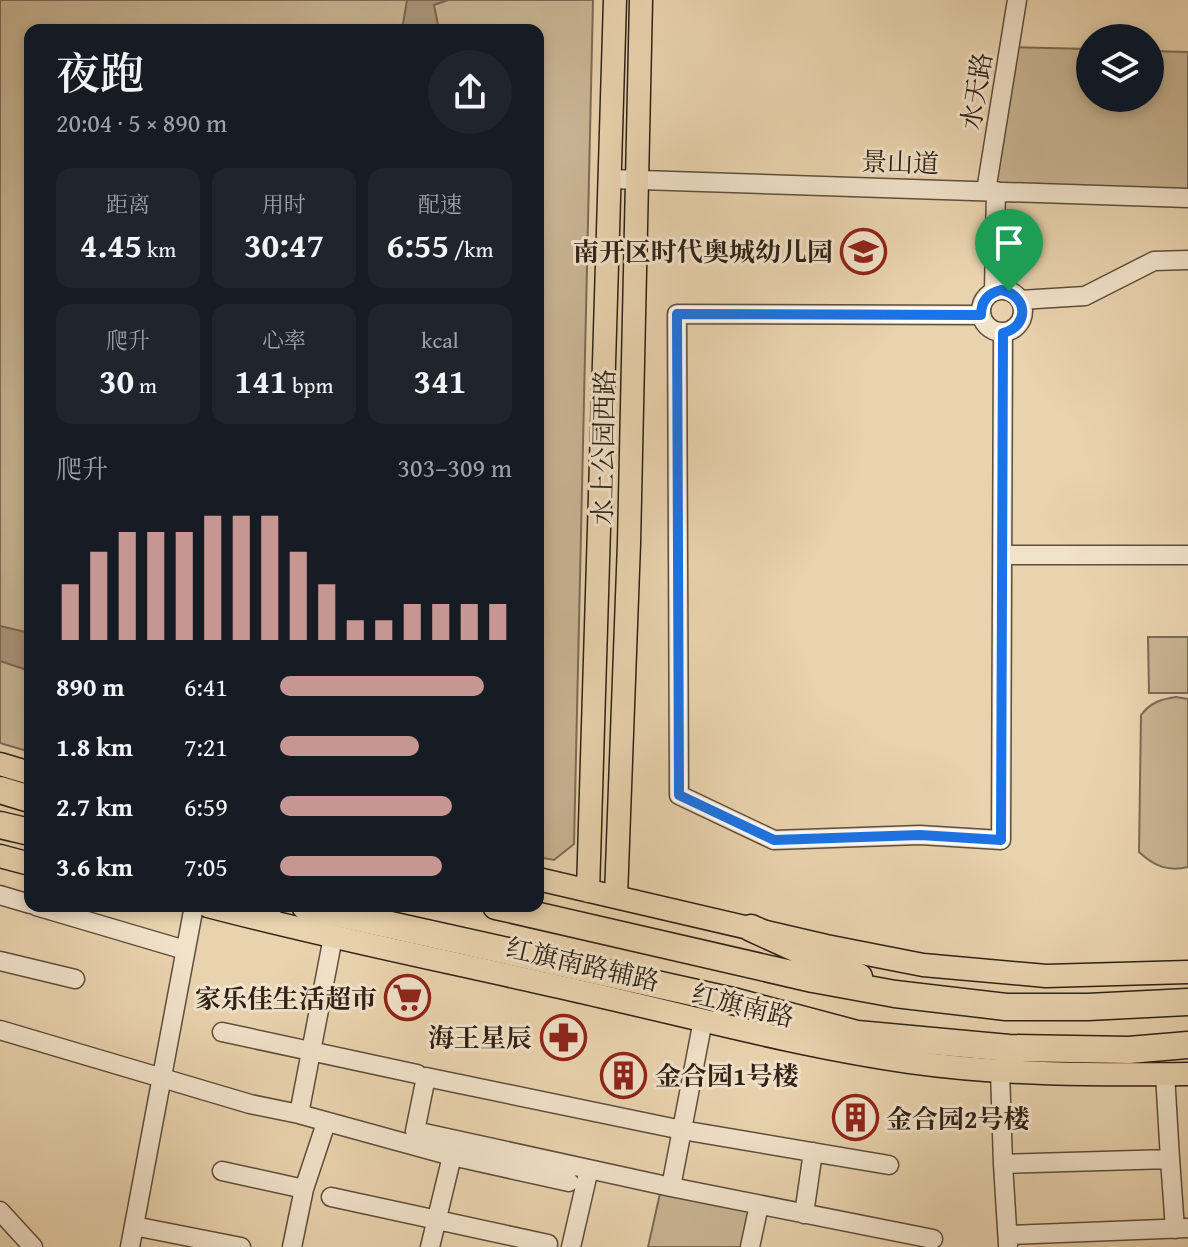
<!DOCTYPE html>
<html lang="zh">
<head>
<meta charset="utf-8">
<style>
  :root { --surface:#171b24; --page:#20242c; --text:#f1f3f6; --muted:#9ea1a6; --accent:#c59692 }
  body { margin:0; font-family:"Gentium Book Plus","Noto Serif SC",serif; background:var(--page); color:var(--text); height:100vh; display:flex; flex-direction:column; font-size:30px; white-space:nowrap }
  * { box-sizing:border-box; margin:0 }
  p { font-size:26px; color:var(--muted) }
  .icon { flex:none; width:44px; height:44px; fill:none; stroke:currentColor; stroke-width:2; stroke-linecap:round; stroke-linejoin:round }
  .map { position:relative; flex:1; overflow:hidden }
  .panel { position:absolute; left:24px; top:24px; width:520px; height:888px; display:flex; flex-direction:column; background:var(--surface); border-radius:16px; box-shadow:0 4px 12px #0003 }
  .panel>* { flex:none }
  .buttons { position:absolute; left:1076px; top:24px; display:grid; gap:16px }
  .buttons a { display:grid; place-items:center; width:88px; height:88px; border-radius:50%; background:var(--surface); box-shadow:0 4px 12px #0003; font-size:40px }
  .pin { position:absolute; display:grid; place-items:center; width:68px; height:68px; color:#fff; margin:-82px -34px; border-radius:50% 50% 50% 0; rotate:-45deg; box-shadow:0 0 8px #0007 }
  .pin .icon { rotate:45deg }
  .round { display:grid; place-items:center; flex:none; width:84px; height:84px; border-radius:42px; background:var(--page) }
  .headline { display:flex; align-items:center; justify-content:space-between; height:136px; padding:0 32px }
  h1 { font-size:44px; font-weight:600; line-height:60px }
  .figures { display:grid; grid-template-columns:repeat(3,1fr); gap:12px; height:136px; padding:8px 32px }
  .figures div { display:grid; align-content:center; border-radius:16px; background:var(--page); text-align:center }
  .figures b { font-size:34px; font-weight:600 }
  .figures small { font-size:22px; font-weight:400 }
  .figures p { font-size:22px }
  .chart { height:224px; padding:16px 32px }
  .chart p { display:flex; justify-content:space-between }
  .chart svg { width:100%; height:144px; margin-top:8px; stroke:var(--accent); stroke-width:6 }
  ul { padding:0 32px; list-style:none; font-size:26px }
  li { display:grid; grid-template-columns:128px 96px 1fr; align-items:center; height:60px }
  li i { height:20px; border-radius:10px; background:var(--accent) }
  .map>svg:first-child { display:block }
  .green { fill:#c9b594; stroke:#7c6b56; stroke-width:2 }
  .water { fill:#aa967b; stroke:#796753; stroke-width:2 }
  .lines { fill:none; stroke-linecap:round; stroke-linejoin:round }
  .minor-casing { stroke:#5e4e3d; stroke-width:21 }
  .major-casing { stroke:#2f2117; stroke-width:25 }
  .highway-casing { stroke:#2f2117; stroke-width:29 }
  .minor { stroke:#f1e2ca; stroke-width:18 }
  .major { stroke:#e9d3ae; stroke-width:22 }
  .highway { stroke:#e9d3ae; stroke-width:26 }
  .route-casing { stroke:#fff; stroke-width:16 }
  .route { stroke:#1a73e8; stroke-width:10 }
  .labels { text-anchor:middle; dominant-baseline:central; stroke-width:6; stroke-linejoin:round; paint-order:stroke }
  .street-label { font-size:26px; fill:#2f2117; stroke:#f1e2ca }
  .poi-label { font-size:26px; font-weight:bold; fill:#2f2117; stroke:#f1e2ca; text-anchor:end }
</style>
</head>
<body>
<div class="map">
<svg width="1188" height="1247" viewBox="0 0 1188 1247">
  <rect width="100%" height="100%" fill="#e9d3ae"/>
  <filter id="stains"><feTurbulence type="fractalNoise" baseFrequency=".0025" numOctaves="4"/><feColorMatrix values="0 0 0 0 .2 0 0 0 0 .09 0 0 0 0 .02 0 0 0 .5 -.17"/></filter>
  <radialGradient id="worn" r=".72"><stop offset=".6" stop-color="#630" stop-opacity="0"/><stop offset="1" stop-color="#630" stop-opacity=".3"/></radialGradient>
  <path class="green" d="M 0,0 L 593,0 L 574,844 L 554,860 L 538,857 L 538,30 L 30,30 L 30,752 L 0,743 Z
    M 1008,47 L 1090,49 L 1090,98 L 1150,98 L 1150,51 L 1188,52 L 1188,195 L 990,189 Z
    M 1148,637 L 1188,637 L 1188,693 L 1149,693 Z
    M 1176,697 L 1188,699 L 1188,867 C 1168,872 1154,866 1139,852 L 1141,715 C 1150,703 1161,699 1176,697 Z
    M 661,1189 L 752,1210 L 744,1247 L 648,1247 Z"/>
  <path class="water" d="M 407,0 L 448,0 L 434,5 L 439,30 L 402,30 Z
    M 0,626 L 30,633 L 30,671 L 0,661 Z"/>
  <g class="lines">
    <defs>
      <path id="minor" d="M 610,179 L 1188,198
        M 986,191 L 1017,0
        M981 311a21 21 0 1 1 42 0a21 21 0 1 1-42 0Z
        M 994,291 L 996,191
        M 1020,300 L 1085,296 L 1154,261 L 1188,260
        M 981,315 L 677,314 L 679,795 L 774,840 L 920,835 L 1001,840 L 1003,333
        M 1002,555 L 1188,555
        M 0,895 L 30,904
        M 36,906 L 185,950
        M 0,961 L 75,979
        M 0,1030 L 250,1104 L 299,1114 L 452,1156 L 569,1182
        M 222,1032 L 417,1074
        M 1000,1071 L 1003,1164 L 1170,1159 L 1165,1074
        M 299,1114 L 333,937
        M 1170,1159 L 1175,1229
        M 1003,1164 L 1008,1245
        M 889,1165 L 682,1130 L 426,1077 L 415,1131 L 671,1187 L 933,1239
        M 222,1171 L 304,1189
        M 671,1187 L 703,1020
        M 331,1197 L 548,1244
        M 0,1211 L 33,1247
        M 804,1214 L 813,1152
        M 134,1226 L 241,1247
        M 1008,1235 L 1188,1228
        M 130,1247 L 194,906
        M 292,1247 L 304,1189 L 326,1123
        M 430,1247 L 452,1156
        M 571,1247 L 589,1169
        M 750,1247 L 759,1205"/>
      <path id="major" d="M 0,764 L 30,773
        M 0,856 L 30,864
        M 538,879 L 826,946 L 923,965 L 1046,976 L 1188,972
        M 588,891 L 615,0
        M 616,896 L 629,543 L 641,0
        M 208,906 C 329,938 451,962 573,990 C 685,1015 797,1046 910,1062 C 1003,1075 1095,1075 1188,1074"/>
      <path id="highway" d="M 0,790 L 30,799
        M 0,825 L 30,832
        M 249,906 L 262,908 L 269,906
        M 305,906 L 737,1002 L 857,1034 L 1009,1048 L 1129,1050 L 1188,1045
        M 496,906 L 813,979 L 895,994 L 1006,1007 L 1088,1007 L 1188,1002
        M 751,928 L 859,977"/>
    </defs>
    <use href="#minor" class="minor-casing"/>
    <use href="#major" class="major-casing"/>
    <use href="#highway" class="highway-casing"/>
    <use href="#minor" class="minor"/>
    <use href="#major" class="major"/>
    <use href="#highway" class="highway"/>
  </g>
  <g class="lines">
    <defs>
      <path id="route" d="M 1001,290 C 1028,295 1030,326 1003,333 L 1001,840 L 920,835 L 774,840 L 679,795 L 677,314 L 981,315 C 981,301 988,293 1001,290 Z"/>
    </defs>
    <use href="#route" class="route-casing"/>
    <use href="#route" class="route"/>
  </g>
  <defs>
    <symbol id="school-ring" viewBox="-11 -11 22 22"><circle r="9.5" fill="#f1e2ca" stroke="#8f2418" stroke-width="1.5"/><path d="M0-5L7-2L0 1L-7-2ZM-4 1L0 2.5L4 1V4Q0 6-4 4Z" fill="#8f2418"/></symbol>
    <symbol id="supermarket-ring" viewBox="-11 -11 22 22"><circle r="9.5" fill="#f1e2ca" stroke="#8f2418" stroke-width="1.5"/><path d="M-6-5.5h2.5l.6 2H6L4.5 2H-2.5L-4.4-4H-6ZM-1.5 3.2a1.3 1.3 0 1 0 .1 0ZM3 3.2a1.3 1.3 0 1 0 .1 0Z" fill="#8f2418"/></symbol>
    <symbol id="pharmacy-ring" viewBox="-11 -11 22 22"><circle r="9.5" fill="#f1e2ca" stroke="#8f2418" stroke-width="1.5"/><path d="M-2-6h4v4h4v4h-4v4h-4v-4h-4v-4h4Z" fill="#8f2418"/></symbol>
    <symbol id="building-ring" viewBox="-11 -11 22 22"><circle r="9.5" fill="#f1e2ca" stroke="#8f2418" stroke-width="1.5"/><path d="M-4-6H4V6H1V3H-1V6H-4ZM-2.5-4.3h1.7v1.8h-1.7ZM.8-4.3h1.7v1.8H.8ZM-2.5-1h1.7V.8h-1.7ZM.8-1h1.7V.8H.8Z" fill="#8f2418"/></symbol>
  </defs>
  <g fill-rule="evenodd">
    <use href="#school-ring" x="838" y="226" width="51" height="51"/>
    <use href="#supermarket-ring" x="382" y="972" width="51" height="51"/>
    <use href="#pharmacy-ring" x="538" y="1012" width="51" height="51"/>
    <use href="#building-ring" x="598" y="1050" width="51" height="51"/>
    <use href="#building-ring" x="830" y="1092" width="51" height="51"/>
  </g>
  <g class="labels">
    <g class="street-label">
      <text transform="translate(976 91) rotate(-81)">水天路</text>
      <text transform="translate(900 162) rotate(2)">景山道</text>
      <text transform="translate(603 447) rotate(-89)">水上公园西路</text>
      <text transform="translate(583 964) rotate(13)">红旗南路辅路</text>
      <text transform="translate(743 1005) rotate(14)">红旗南路</text>
    </g>
    <g class="poi-label">
      <text x="833" y="251">南开区时代奥城幼儿园</text>
      <text x="377" y="998">家乐佳生活超市</text>
      <text x="532" y="1037">海王星辰</text>
      <text x="655" y="1075" text-anchor="start">金合园1号楼</text>
      <text x="886" y="1118" text-anchor="start">金合园2号楼</text>
    </g>
  </g>
  <rect width="100%" height="100%" filter="url(#stains)"/>
  <rect width="100%" height="100%" fill="url(#worn)"/>
</svg>
<div class="buttons">
<a><svg class="icon" aria-label="layers" viewBox="0 0 24 24"><path d="M12 4l9 5-9 5-9-5zM3 14l9 5 9-5"/></svg></a>
</div>
<div class="pin" style="left:1009px;top:291px;background:#1e9e55"><svg class="icon" aria-label="arrive" viewBox="0 0 24 24"><path d="M6 21V4h12l-3 4 3 4H6"/></svg></div>
<section class="panel">
<div class="headline"><div><h1>夜跑</h1><p>20:04 · 5 × 890 m</p></div><a class="round"><svg class="icon" aria-label="share" viewBox="0 0 24 24"><path d="M12 15V3M7 8l5-5 5 5M5 13v7h14v-7"/></svg></a></div>
<div class="figures">
<div><p>距离</p><b>4.45<small> km</small></b></div>
<div><p>用时</p><b>30:47</b></div>
<div><p>配速</p><b>6:55<small> /km</small></b></div>
</div>
<div class="figures">
<div><p>爬升</p><b>30<small> m</small></b></div>
<div><p>心率</p><b>141<small> bpm</small></b></div>
<div><p>kcal</p><b>341</b></div>
</div>
<div class="chart"><p><span>爬升</span>303–309 m</p>
<svg viewBox="0 0 160 44" preserveAspectRatio="none"><path d="M5 44V27M15 44V17M25 44V11M35 44V11M45 44V11M55 44V6M65 44V6M75 44V6M85 44V17M95 44V27M105 44V38M115 44V38M125 44V33M135 44V33M145 44V33M155 44V33"/></svg>
</div>
<ul>
<li><b>890 m</b>6:41<i style="width:88%"></i></li>
<li><b>1.8 km</b>7:21<i style="width:60%"></i></li>
<li><b>2.7 km</b>6:59<i style="width:74%"></i></li>
<li><b>3.6 km</b>7:05<i style="width:70%"></i></li>
</ul>
</section>
</div>
</body>
</html>
